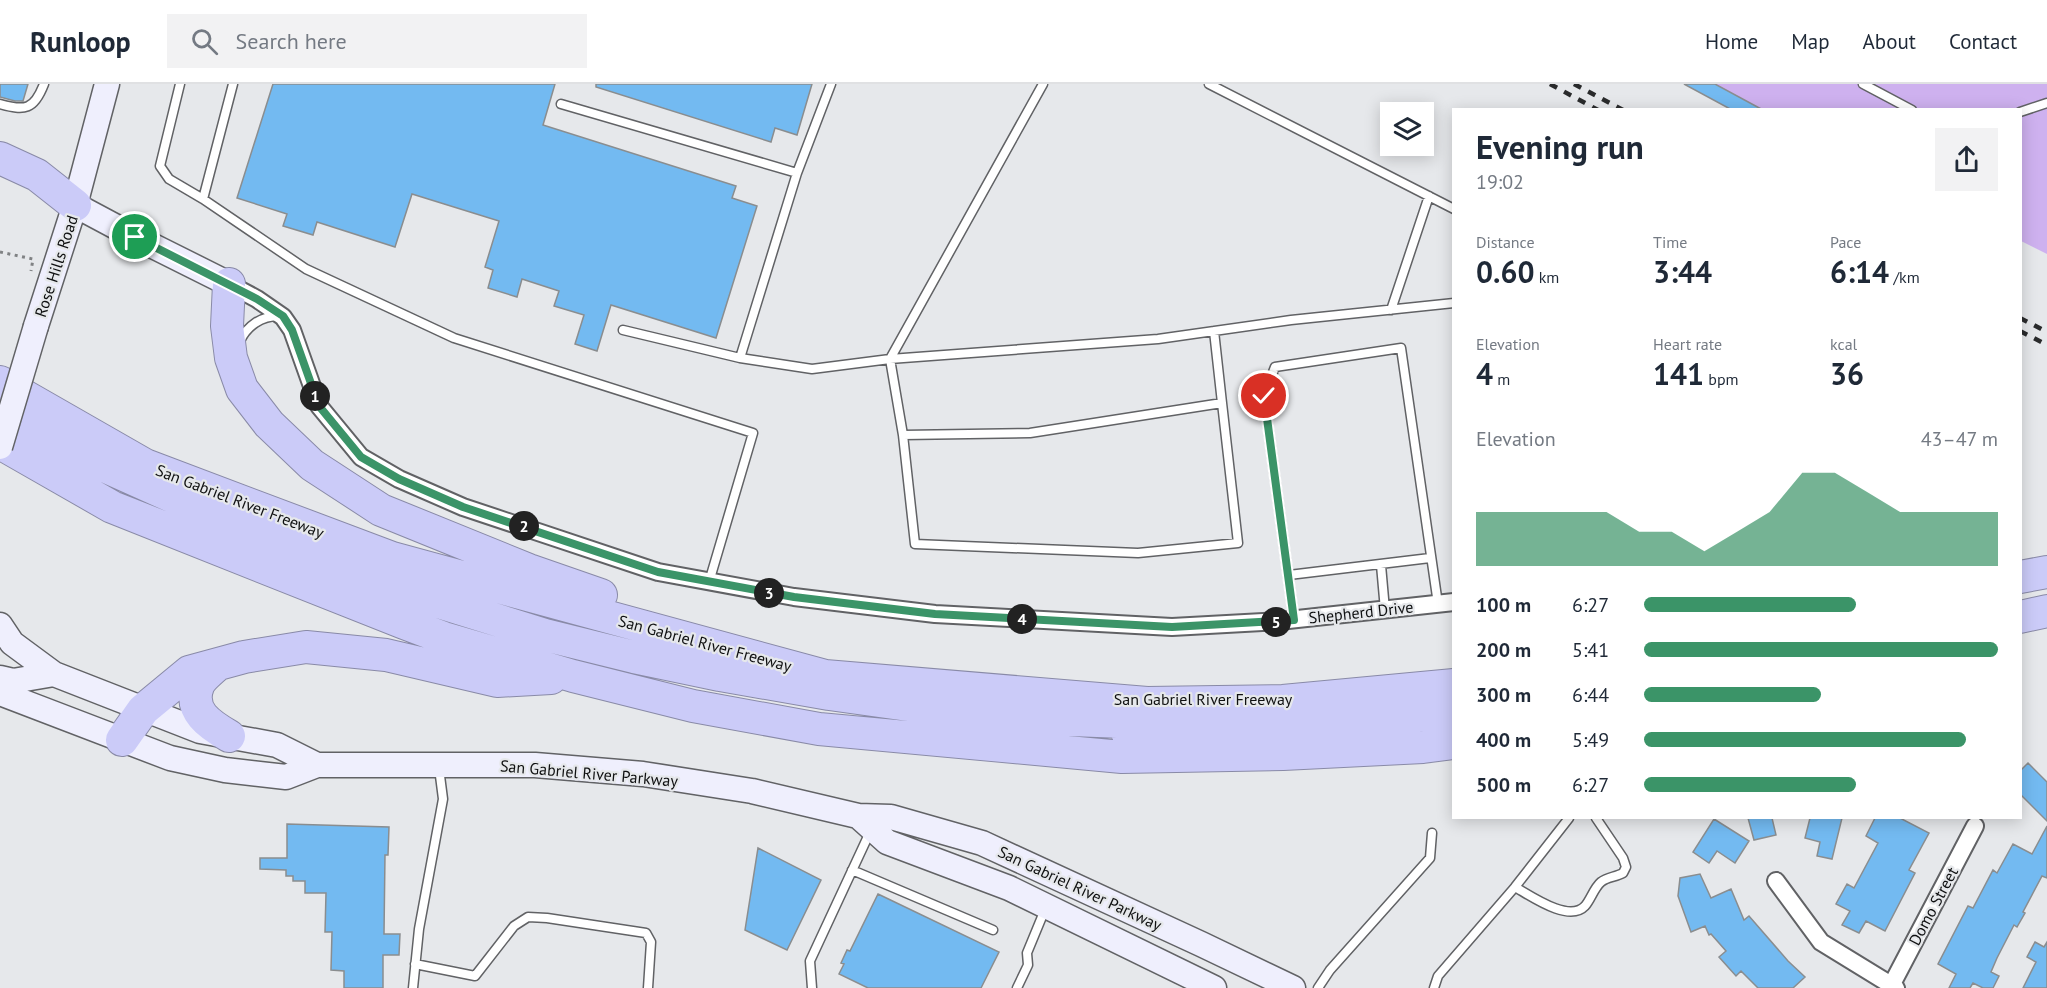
<!DOCTYPE html>
<html lang="en">
<head>
<meta charset="utf-8">
<style>
  :root { --surface:#fff; --page:#f2f2f3; --text:#1f2937; --muted:#747a83; --line:#e0e1e3; --accent:#3b9468 }
  body { margin:0; font-family:"PT Sans",sans-serif; background:var(--page); color:var(--text); height:100vh; display:flex; flex-direction:column; font-size:22px; white-space:nowrap }
  * { box-sizing:border-box; margin:0 }
  p { font-size:20px; color:var(--muted) }
  .icon { flex:none; width:33px; height:33px; fill:none; stroke:currentColor; stroke-width:2; stroke-linecap:round; stroke-linejoin:round }
  .map { position:relative; flex:1; overflow:hidden }
  .drawer { position:absolute; left:1452px; top:24px; width:570px; height:711px; display:flex; flex-direction:column; background:var(--surface); border-radius:0px; box-shadow:0 3px 15px #0003 }
  .drawer>* { flex:none }
  .tools { position:absolute; left:1380px; top:18px; display:grid; gap:12px }
  .tools a { display:grid; place-items:center; width:54px; height:54px; border-radius:0px; background:var(--surface); box-shadow:0 3px 15px #0003; font-size:30px }
  .pin { position:absolute; display:grid; place-items:center; width:51px; height:51px; color:#fff; margin:-26px; border:3px solid #fff; border-radius:50%; box-shadow:0 2px 6px #0007 }
  .km { position:absolute; width:30px; height:30px; margin:-15px; border-radius:50%; background:#222; color:#fff; font-size:16px; line-height:30px; text-align:center }
  .round { display:grid; place-items:center; flex:none; width:63px; height:63px; border-radius:0px; background:var(--page) }
  .overview { display:flex; align-items:center; justify-content:space-between; height:102px; padding:0 24px }
  h1 { font-size:33px; font-weight:800; line-height:45px }
  .stats { display:grid; grid-template-columns:repeat(3,1fr); gap:9px; height:102px; padding:6px 24px }
  .stats div { display:grid; align-content:center }
  .stats b { font-size:30px; font-weight:800 }
  .stats small { font-size:16px; font-weight:400 }
  .stats p { font-size:16px }
  .chart { height:168px; padding:12px 24px }
  .chart p { display:flex; justify-content:space-between }
  .chart svg { width:100%; height:108px; margin-top:6px; fill:var(--accent); opacity:.7 }
  ul { padding:0 24px; list-style:none; font-size:20px }
  li { display:grid; grid-template-columns:96px 72px 1fr; align-items:center; height:45px }
  li i { height:15px; border-radius:8px; background:var(--accent) }
  header { display:flex; align-items:center; gap:36px; box-sizing:border-box; height:84px; padding:0 30px; background:var(--surface); border-bottom:2px solid var(--line) }
  header strong { font-size:28px }
  nav { display:flex; gap:33px; margin-inline-start:auto; font-size:21px }
  .search { width:420px; height:54px; background:var(--page); display:flex; align-items:center; gap:15px; box-sizing:border-box; padding:0 21px; border-radius:0px; color:var(--muted); font-size:22px }
  .map>svg:first-child { display:block }
  .green { fill:#ceb1ef }
  .building { fill:#73baf1; stroke:#8a8d8f; stroke-width:1.5 }
  .lines { fill:none; stroke-linecap:round; stroke-linejoin:round }
  .service-casing { stroke:#616265; stroke-width:11 }
  .minor-casing { stroke:#616265; stroke-width:20 }
  .secondary-casing { stroke:#616265; stroke-width:27 }
  .motorway-casing { stroke:#898aa7; stroke-width:34 }
  .path { stroke:#808284; stroke-width:3; stroke-dasharray:3 4.5; stroke-linecap:butt }
  .service { stroke:#fff; stroke-width:8 }
  .minor { stroke:#fff; stroke-width:16 }
  .secondary { stroke:#efeffd; stroke-width:24 }
  .motorway { stroke:#cbcbf8; stroke-width:32 }
  .rail { stroke:#2a2b2c; stroke-width:4.5; stroke-dasharray:8 8; stroke-linecap:butt }
  .secondary-bridge-casing { stroke:#616265; stroke-width:27; stroke-linecap:butt }
  .secondary-bridge { stroke:#efeffd; stroke-width:24 }
  .route-casing { stroke:#fff; stroke-width:12 }
  .route { stroke:#3b9468; stroke-width:8 }
  .labels { text-anchor:middle; dominant-baseline:central; stroke-width:4.5; stroke-linejoin:round; paint-order:stroke }
  .street-label { font-size:16px; fill:#0f1011; stroke:#e6e8eb }
</style>
</head>
<body>
<header>
<strong>Runloop</strong>
<div class="search"><svg class="icon" aria-label="search" viewBox="0 0 24 24"><circle cx="10" cy="10" r="6"/><path d="M15 15l6 6"/></svg>Search here</div>
<nav><a>Home</a><a>Map</a><a>About</a><a>Contact</a></nav>
</header>
<div class="map">
<svg width="2047" height="904" viewBox="0 0 2047 904">
  <rect width="100%" height="100%" fill="#e6e8eb"/>
  <path class="green" d="M 1705,0 L 2047,0 L 2047,170 L 2021,157 L 2020,26 L 1756,25 Z"/>
  <path class="building" d="M 0,0 L 28,0 L 23,17 L 15,17 L 0,13 Z
    M 273,0 L 555,0 L 543,41 L 736,102 L 732,114 L 757,122 L 716,254 L 611,221 L 597,267 L 575,260 L 584,231 L 554,222 L 559,207 L 522,195 L 517,213 L 488,204 L 493,186 L 485,183 L 499,137 L 412,110 L 395,163 L 317,138 L 313,151 L 283,142 L 287,130 L 237,114 Z
    M 596,0 L 812,0 L 797,51 L 775,44 L 771,58 L 596,3 Z
    M 1684,0 L 1715,0 L 1763,26 L 1732,26 Z
    M 2028,679 L 2047,698 L 2047,737 L 2020,710 L 2020,687 Z
    M 1748,734 L 1772,734 L 1776,751 L 1754,756 Z
    M 1810,734 L 1842,734 L 1832,775 L 1817,772 L 1820,758 L 1805,754 Z
    M 1875,734 L 1900,734 L 1929,749 L 1909,786 L 1915,789 L 1885,847 L 1866,837 L 1859,849 L 1842,841 L 1850,827 L 1836,820 L 1847,800 L 1854,804 L 1878,759 L 1866,752 Z
    M 1714,735 L 1749,757 L 1735,779 L 1717,767 L 1709,779 L 1693,768 Z
    M 287,740 L 389,743 L 388,771 L 385,771 L 384,850 L 400,850 L 399,871 L 383,871 L 383,904 L 344,904 L 344,887 L 331,886 L 332,848 L 325,848 L 326,809 L 305,809 L 305,797 L 293,797 L 293,792 L 286,792 L 286,786 L 260,785 L 260,774 L 287,774 Z
    M 2047,742 L 2047,794 L 2042,792 L 2023,828 L 2025,829 L 2017,843 L 2014,841 L 1997,874 L 1991,888 L 1999,892 L 1993,904 L 1983,904 L 1973,899 L 1970,904 L 1949,904 L 1956,890 L 1938,880 L 1968,822 L 1973,824 L 1993,786 L 1997,789 L 2013,760 L 2032,770 Z
    M 758,764 L 821,796 L 787,866 L 745,846 Z
    M 1700,790 L 1711,814 L 1731,805 L 1744,836 L 1749,832 L 1788,877 L 1805,893 L 1793,904 L 1758,904 L 1741,887 L 1736,892 L 1719,873 L 1726,867 L 1711,850 L 1709,851 L 1705,842 L 1691,848 L 1678,812 L 1680,794 Z
    M 878,810 L 999,868 L 981,904 L 868,904 L 839,890 L 844,880 L 841,879 L 847,866 L 850,867 Z
    M 2035,858 L 2044,863 L 2047,858 L 2047,904 L 2023,904 L 2036,878 L 2027,873 Z"/>
  <g class="lines">
    <defs>
      <path id="service" d="M 180,0 L 160,82 L 169,95 L 203,115
        M 233,0 L 203,115 L 306,185 L 454,254 L 753,349 L 709,498
        M 1043,0 L 890,275 L 903,351 L 1030,349 L 1222,319 L 1214,247
        M 1209,0 L 1454,125
        M 1863,0 L 1912,26
        M 0,20 C 25,27 34,26 44,0
        M 561,20 L 797,89 L 831,0
        M 2020,28 L 2047,19
        M 1391,226 L 1429,112
        M 623,246 L 740,274 L 797,89
        M 240,257 C 247,242 261,232 279,232
        M 740,274 L 812,285 L 890,275 L 1158,255 L 1291,236 L 1454,219
        M 903,351 L 915,460 L 1138,469 L 1238,459 L 1222,319
        M 1381,481 L 1385,526
        M 1289,491 L 1430,474
        M 1294,536 L 1264,312 L 1275,283 L 1401,264 L 1438,520
        M 852,786 L 993,846
        M 1515,803 C 1531,812 1569,839 1585,822 C 1591,815 1594,804 1601,798 C 1607,793 1616,793 1623,789 L 1626,783 L 1623,774 L 1596,734
        M 415,880 L 475,892 L 514,842 L 528,833 L 547,834 L 646,849 L 651,858 L 648,904
        M 413,904 L 419,845 L 443,715 L 439,684
        M 812,904 L 810,877 L 870,748
        M 1017,904 L 1028,881 L 1027,869 L 1046,823
        M 1318,904 L 1330,886 L 1430,774 L 1432,749
        M 1434,904 L 1438,892 L 1515,803 L 1569,734"/>
      <path id="minor" d="M 229,200 L 257,215 L 283,233 L 292,246 L 319,322 L 361,373 L 399,395 L 463,423 L 658,488 L 794,513 L 935,530 L 1172,543 L 1279,537 L 1454,518
        M 1776,797 L 1821,858 L 1896,904
        M 1891,902 L 1975,742"/>
      <path id="secondary" d="M 75,121 L 135,153 L 229,200
        M 36,242 L 75,121 L 107,0
        M 0,541 L 12,559 L 54,590
        M 0,594 L 13,597 L 54,590 L 200,647 L 277,661 L 317,681
        M 0,609 L 170,674 L 225,686 L 286,693 L 317,681 L 535,681 L 643,690 L 752,707 L 858,732 L 891,733 L 982,759 L 1201,860 L 1293,904
        M 858,732 L 887,758 L 1009,804 L 1214,904"/>
      <path id="motorway" d="M 0,74 L 37,91 L 75,121
        M 229,200 L 227,242 L 231,274 L 242,305 L 269,340 L 312,381 L 381,426 L 529,486 L 601,511
        M 0,298 L 145,381 L 392,474 L 825,592 L 1147,619 L 1283,617 L 1454,601
        M 0,328 L 95,378 L 272,457 L 368,496 L 545,551 L 634,573 L 720,591 L 829,610 L 915,622 L 1045,635 L 1150,639
        M 0,359 L 112,423 L 404,539 L 444,554 L 573,592 L 693,622 L 819,645 L 1122,673 L 1283,670 L 1423,663 L 1454,659
        M 2020,493 L 2047,488
        M 2020,533 L 2047,527
        M 217,581 C 211,587 201,594 198,602 C 188,627 210,641 229,652
        M 1245,639 L 1344,638 L 1454,628
        M 1127,648 L 1257,649
        M 122,656 L 143,626 L 189,588 L 244,573 L 306,563 L 386,571 L 497,597 L 551,594"/>
    </defs>
    <use href="#service" class="service-casing"/>
    <use href="#minor" class="minor-casing"/>
    <use href="#secondary" class="secondary-casing"/>
    <use href="#motorway" class="motorway-casing"/>
    <path class="path" d="M 0,168 L 33,175 L 31,187"/>
    <use href="#service" class="service"/>
    <use href="#minor" class="minor"/>
    <use href="#secondary" class="secondary"/>
    <use href="#motorway" class="motorway"/>
    <path class="rail" d="M 1550,0 L 1598,26
      M 1574,0 L 1623,26
      M 2020,234 L 2047,248
      M 2020,247 L 2047,261"/>
    <defs>
      <path id="secondary-bridge" d="M 0,363 L 36,242"/>
    </defs>
    <use href="#secondary-bridge" class="secondary-bridge-casing"/>
    <use href="#secondary-bridge" class="secondary-bridge"/>
  </g>
  <g class="lines">
    <defs>
      <path id="route" d="M 135,153 L 257,215 L 283,232 L 292,246 L 319,322 L 361,373 L 399,395 L 463,423 L 658,488 L 794,513 L 935,530 L 1172,543 L 1294,536 L 1264,312"/>
    </defs>
    <use href="#route" class="route-casing"/>
    <use href="#route" class="route"/>
  </g>
  <g class="labels">
    <g class="street-label">
      <text transform="translate(56 182) rotate(-72)">Rose Hills Road</text>
      <text transform="translate(240 417) rotate(21)">San Gabriel River Freeway</text>
      <text transform="translate(1361 528) rotate(-6)">Shepherd Drive</text>
      <text transform="translate(705 559) rotate(15)">San Gabriel River Freeway</text>
      <text x="1203" y="615">San Gabriel River Freeway</text>
      <text transform="translate(589 689) rotate(5)">San Gabriel River Parkway</text>
      <text transform="translate(1080 804) rotate(25)">San Gabriel River Parkway</text>
      <text transform="translate(1933 822) rotate(-62)">Domo Street</text>
    </g>
  </g>
</svg>
<div class="tools">
<a><svg class="icon" aria-label="layers" viewBox="0 0 24 24"><path d="M12 4l9 5-9 5-9-5zM3 14l9 5 9-5"/></svg></a>
</div>
<div class="pin" style="left:135px;top:153px;background:#1e9e55"><svg class="icon" aria-label="arrive" viewBox="0 0 24 24"><path d="M6 21V4h12l-3 4 3 4H6"/></svg></div>
<div class="pin" style="left:1264px;top:312px;background:#d93025"><svg class="icon" aria-label="check" viewBox="0 0 24 24"><path d="M5 12l5 5 9-10"/></svg></div>
<b class="km" style="left:315px;top:312px">1</b>
<b class="km" style="left:524px;top:442px">2</b>
<b class="km" style="left:769px;top:509px">3</b>
<b class="km" style="left:1022px;top:535px">4</b>
<b class="km" style="left:1276px;top:538px">5</b>
<section class="drawer">
<div class="overview"><div><h1>Evening run</h1><p>19:02</p></div><a class="round"><svg class="icon" aria-label="share" viewBox="0 0 24 24"><path d="M12 15V3M7 8l5-5 5 5M5 13v7h14v-7"/></svg></a></div>
<div class="stats">
<div><p>Distance</p><b>0.60<small> km</small></b></div>
<div><p>Time</p><b>3:44</b></div>
<div><p>Pace</p><b>6:14<small> /km</small></b></div>
</div>
<div class="stats">
<div><p>Elevation</p><b>4<small> m</small></b></div>
<div><p>Heart rate</p><b>141<small> bpm</small></b></div>
<div><p>kcal</p><b>36</b></div>
</div>
<div class="chart"><p><span>Elevation</span>43–47 m</p>
<svg viewBox="0 0 160 44" preserveAspectRatio="none"><path d="M0 44V22L10 22L20 22L30 22L40 22L50 30L60 30L70 38L80 30L90 22L100 6L110 6L120 14L130 22L140 22L150 22L160 22V44z"/></svg>
</div>
<ul>
<li><b>100 m</b>6:27<i style="width:60%"></i></li>
<li><b>200 m</b>5:41<i style="width:100%"></i></li>
<li><b>300 m</b>6:44<i style="width:50%"></i></li>
<li><b>400 m</b>5:49<i style="width:91%"></i></li>
<li><b>500 m</b>6:27<i style="width:60%"></i></li>
</ul>
</section>
</div>
</body>
</html>
